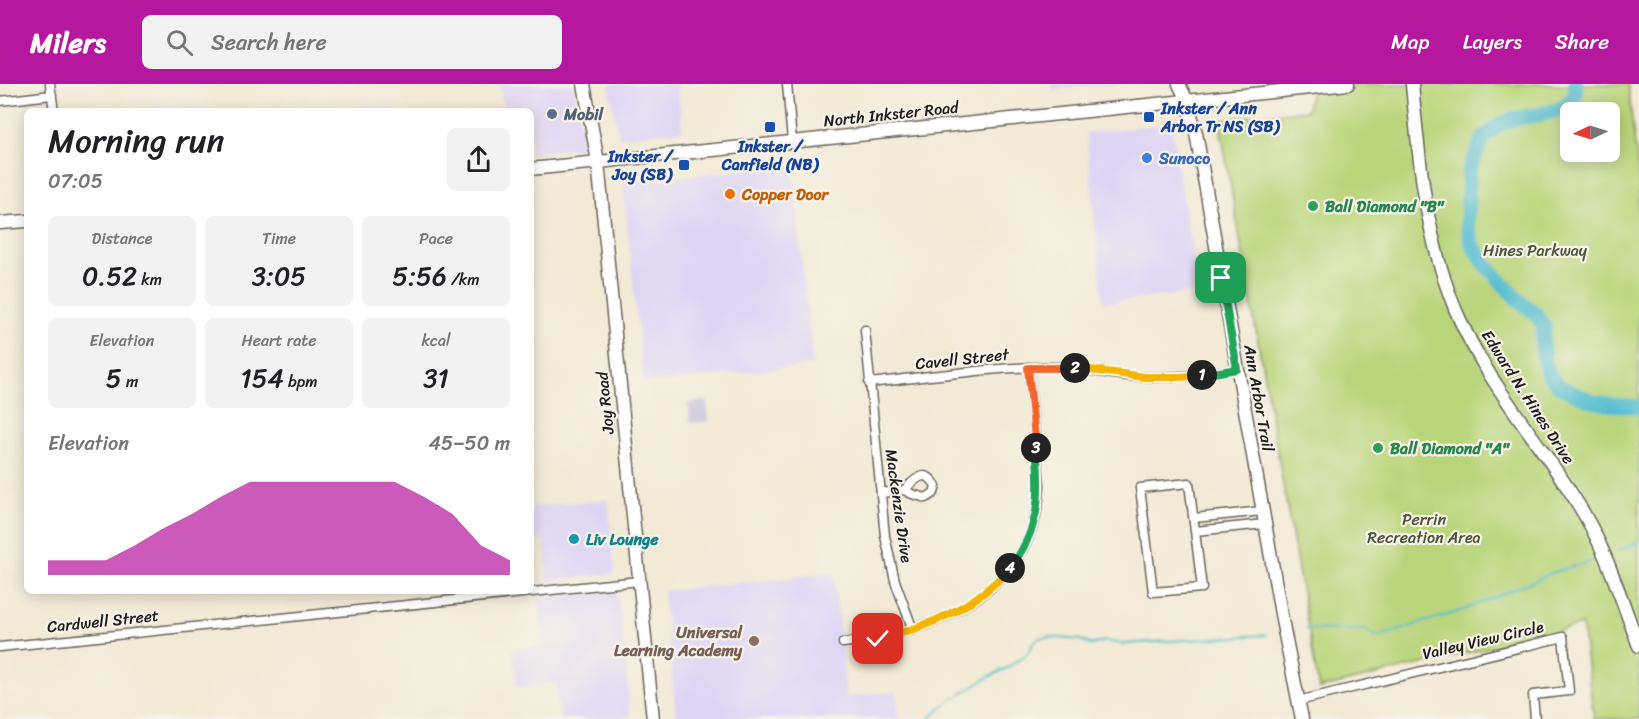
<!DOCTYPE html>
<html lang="en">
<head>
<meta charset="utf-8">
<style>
  :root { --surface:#fff; --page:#f2f2f2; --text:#202124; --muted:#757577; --accent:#b5179e }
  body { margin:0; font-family:Sriracha,sans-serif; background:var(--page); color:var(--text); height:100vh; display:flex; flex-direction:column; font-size:22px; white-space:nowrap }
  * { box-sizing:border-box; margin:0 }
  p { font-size:20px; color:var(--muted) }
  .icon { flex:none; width:33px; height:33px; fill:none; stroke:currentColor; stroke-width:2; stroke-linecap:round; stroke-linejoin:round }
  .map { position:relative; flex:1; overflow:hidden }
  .sheet { position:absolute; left:24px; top:24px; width:510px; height:486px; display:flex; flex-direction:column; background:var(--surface); border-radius:9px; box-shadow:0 3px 15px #0003 }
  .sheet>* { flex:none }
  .needle { width:39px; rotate:266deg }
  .fabs { position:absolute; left:1560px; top:18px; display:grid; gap:12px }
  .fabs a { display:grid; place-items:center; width:60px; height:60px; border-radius:9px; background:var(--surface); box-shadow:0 3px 15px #0003; font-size:30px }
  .pin { position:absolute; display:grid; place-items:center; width:51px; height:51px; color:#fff; margin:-26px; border-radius:12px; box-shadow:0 3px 9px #0006 }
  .km { position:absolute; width:30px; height:30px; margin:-15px; border-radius:50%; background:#222; color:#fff; font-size:16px; line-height:30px; text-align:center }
  .round { display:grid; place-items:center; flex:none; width:63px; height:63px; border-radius:9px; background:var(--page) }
  .headline { display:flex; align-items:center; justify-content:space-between; height:102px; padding:0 24px }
  h1 { font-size:33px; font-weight:600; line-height:45px }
  .figures { display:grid; grid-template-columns:repeat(3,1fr); gap:9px; height:102px; padding:6px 24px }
  .figures div { display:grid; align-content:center; border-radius:9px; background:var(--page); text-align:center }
  .figures b { font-size:26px; font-weight:600 }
  .figures small { font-size:16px; font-weight:400 }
  .figures p { font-size:16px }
  .chart { height:168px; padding:12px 24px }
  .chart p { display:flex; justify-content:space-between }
  .chart svg { width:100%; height:108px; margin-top:6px; fill:var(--accent); opacity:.7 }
  header { display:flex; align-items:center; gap:36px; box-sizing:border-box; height:84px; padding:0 30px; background:var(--accent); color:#fff }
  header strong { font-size:28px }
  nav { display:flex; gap:33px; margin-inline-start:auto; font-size:21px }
  .search { width:420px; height:54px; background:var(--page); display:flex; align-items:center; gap:15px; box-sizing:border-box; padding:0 21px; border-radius:9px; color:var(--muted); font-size:22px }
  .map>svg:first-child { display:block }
  .built { fill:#ded5f5 }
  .industrial { fill:#c3c1db }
  .green { fill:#b9d479; stroke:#6a784a; stroke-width:1.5; fill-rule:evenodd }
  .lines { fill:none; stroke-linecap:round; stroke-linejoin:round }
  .stream { stroke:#51bcce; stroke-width:2 }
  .river { stroke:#51bcce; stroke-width:15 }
  .street-casing { stroke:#67645d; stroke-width:11 }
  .secondary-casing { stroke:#67645d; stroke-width:15 }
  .street { stroke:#fff; stroke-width:8 }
  .secondary { stroke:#fff; stroke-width:12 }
  .split-1-casing { stroke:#fff; stroke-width:12 }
  .split-2-casing { stroke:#fff; stroke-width:12 }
  .split-3-casing { stroke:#fff; stroke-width:12 }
  .split-4-casing { stroke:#fff; stroke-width:12 }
  .split-5-casing { stroke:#fff; stroke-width:12 }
  .split-1 { stroke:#22a559; stroke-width:8 }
  .split-2 { stroke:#f5b400; stroke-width:8 }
  .split-3 { stroke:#f0652b; stroke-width:8 }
  .split-4 { stroke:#22a559; stroke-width:8 }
  .split-5 { stroke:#f5b400; stroke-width:8 }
  .service-dot { fill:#5c6f8a; stroke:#f7f3e8; stroke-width:2 }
  .transit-dot { fill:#1a4fb4; stroke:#f7f3e8; stroke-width:2 }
  .shop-dot { fill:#3f7fe0; stroke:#f7f3e8; stroke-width:2 }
  .food-dot { fill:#e8710a; stroke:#f7f3e8; stroke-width:2 }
  .leisure-dot { fill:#2e9e5b; stroke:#f7f3e8; stroke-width:2 }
  .culture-dot { fill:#0f9aa8; stroke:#f7f3e8; stroke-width:2 }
  .education-dot { fill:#8d6e63; stroke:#f7f3e8; stroke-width:2 }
  .labels { text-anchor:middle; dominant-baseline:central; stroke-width:4.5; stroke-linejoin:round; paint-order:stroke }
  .transit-label { font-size:16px; font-weight:bold; fill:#164399; stroke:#f7f3e8; text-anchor:start }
  .service-label { font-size:16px; font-weight:bold; fill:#4e5e75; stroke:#f7f3e8; text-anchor:start }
  .street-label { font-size:16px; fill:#1c1c1c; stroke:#f7f3e8 }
  .shop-label { font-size:16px; font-weight:bold; fill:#366cbe; stroke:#f7f3e8; text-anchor:start }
  .food-label { font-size:16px; font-weight:bold; fill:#c56008; stroke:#f7f3e8; text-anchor:start }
  .leisure-label { font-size:16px; font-weight:bold; fill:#27864d; stroke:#f7f3e8; text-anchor:start }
  .park-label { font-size:16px; fill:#4b5338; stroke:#f7f3e8 }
  .culture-label { font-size:16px; font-weight:bold; fill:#0d838f; stroke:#f7f3e8; text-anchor:start }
  .education-label { font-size:16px; font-weight:bold; fill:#785e54; stroke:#f7f3e8; text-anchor:end }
</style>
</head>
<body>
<header>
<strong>Milers</strong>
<div class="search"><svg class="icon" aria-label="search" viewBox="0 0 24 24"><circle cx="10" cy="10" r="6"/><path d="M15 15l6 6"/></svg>Search here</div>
<nav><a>Map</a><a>Layers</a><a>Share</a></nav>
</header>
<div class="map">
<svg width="1639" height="635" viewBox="0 0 1639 635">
  <rect width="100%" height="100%" fill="#f7f3e8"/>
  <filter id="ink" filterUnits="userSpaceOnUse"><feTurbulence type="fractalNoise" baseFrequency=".0167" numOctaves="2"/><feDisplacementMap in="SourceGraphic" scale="12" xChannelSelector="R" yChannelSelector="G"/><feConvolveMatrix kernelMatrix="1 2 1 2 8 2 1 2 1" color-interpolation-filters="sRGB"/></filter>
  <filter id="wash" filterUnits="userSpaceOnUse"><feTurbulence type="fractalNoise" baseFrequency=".008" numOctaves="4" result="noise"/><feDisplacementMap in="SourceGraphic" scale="24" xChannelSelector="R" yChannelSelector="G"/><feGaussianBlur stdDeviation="1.35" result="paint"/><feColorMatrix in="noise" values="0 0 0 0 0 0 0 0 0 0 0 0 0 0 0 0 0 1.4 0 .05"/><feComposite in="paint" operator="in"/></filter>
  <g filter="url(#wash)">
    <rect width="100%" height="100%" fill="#f2ead5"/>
    <path class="built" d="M 499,0 L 573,0 L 583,56 L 578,64 L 531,69 L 531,27 L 504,27 Z
      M 609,0 L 677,0 L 682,46 L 619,53 Z
      M 1053,0 L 1121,0 L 1053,6 Z
      M 1172,39 L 1177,81 L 1200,208 L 1103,219 L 1086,49 Z
      M 792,81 L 813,281 L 643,299 L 623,99 Z
      M 608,415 L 615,489 L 548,497 L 544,456 L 531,457 L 531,423 Z
      M 834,489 L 846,613 L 897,607 L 899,635 L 676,635 L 663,507 Z
      M 617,506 L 631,633 L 612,635 L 560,635 L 556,599 L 517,603 L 512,566 L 543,562 L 538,514 Z"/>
    <path class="industrial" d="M 707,317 L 709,337 L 690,339 L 688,319 Z"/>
    <path class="green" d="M 1312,0 L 1628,0 L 1639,97 L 1639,635 L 1594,635 L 1582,541 L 1319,605 L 1219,36 L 1307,26 ZM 1570,28 L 1610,28 L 1610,68 L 1570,68 Z"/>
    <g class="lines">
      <path class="stream" d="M 1617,467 L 1639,458
        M 1306,545 L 1366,546 L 1377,553 L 1466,525 L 1557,487 L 1593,477
        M 929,635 L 948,618 L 989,593 L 1007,584 L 1027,570 L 1034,558 L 1039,554 L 1050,553 L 1081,556 L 1091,561 L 1105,557 L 1123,560 L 1266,551"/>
      <path class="river" d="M 1576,0 L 1575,11 L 1572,15 L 1561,25 L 1542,30 L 1512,35 L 1499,41 L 1483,54 L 1469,86 L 1467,141 L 1472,160 L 1486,181 L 1517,215 L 1536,230 L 1544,243 L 1542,258 L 1544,278 L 1550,292 L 1560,303 L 1592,317 L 1607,320 L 1639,323"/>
    </g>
  </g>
  <g filter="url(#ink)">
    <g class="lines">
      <defs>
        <path id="street" d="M 50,0 L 54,27
          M 787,0 L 792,57
          M 0,17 L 52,11
          M 865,246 L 885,452 L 895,497 L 913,546
          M 869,299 C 929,293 990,283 1051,283 C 1077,283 1102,289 1128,292 C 1165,295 1201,292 1237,285
          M 1189,399 L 1202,504 L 1153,508 L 1140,404 Z
          M 881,409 L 904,406 L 912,410 L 926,414 L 934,409 L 936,402 C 925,383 916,395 904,406
          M 1194,434 L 1263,427
          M 1195,447 L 1265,440
          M 843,559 C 935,550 1036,506 1040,401 L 1028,283
          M 0,563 L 639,497
          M 1298,617 L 1563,553 L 1569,607 L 1533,611 L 1535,635"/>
        <path id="secondary" d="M 584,0 L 598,78 L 653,635
          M 1179,0 L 1187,17 L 1196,49 L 1283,541 L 1302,635
          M 1412,0 C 1419,78 1426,155 1456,227 C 1486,298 1538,355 1578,420 C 1606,464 1620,513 1639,562
          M 531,85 L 1348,0
          M 0,139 L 27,137"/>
      </defs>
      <use href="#street" class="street-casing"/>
      <use href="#secondary" class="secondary-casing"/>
      <use href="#street" class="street"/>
      <use href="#secondary" class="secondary"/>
    </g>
  </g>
  <g class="lines" filter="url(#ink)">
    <defs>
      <path id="split-1" d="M 1202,291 L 1237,285 L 1221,194"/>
      <path id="split-2" d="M 1075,284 L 1145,293 L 1180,293 L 1202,291"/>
      <path id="split-3" d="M 1036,364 L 1028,284 L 1075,284"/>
      <path id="split-4" d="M 1010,484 C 1040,445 1041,411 1036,364"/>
      <path id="split-5" d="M 878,555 C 927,544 976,523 1010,484"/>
    </defs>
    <use href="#split-1" class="split-1-casing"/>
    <use href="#split-2" class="split-2-casing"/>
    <use href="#split-3" class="split-3-casing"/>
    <use href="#split-4" class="split-4-casing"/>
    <use href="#split-5" class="split-5-casing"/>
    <use href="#split-1" class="split-1"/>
    <use href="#split-2" class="split-2"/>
    <use href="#split-3" class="split-3"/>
    <use href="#split-4" class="split-4"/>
    <use href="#split-5" class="split-5"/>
  </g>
  <circle class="service-dot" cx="552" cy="30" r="6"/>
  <g class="transit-dot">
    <rect x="1143" y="27" width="12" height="12" rx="3"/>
    <rect x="764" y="37" width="12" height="12" rx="3"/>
    <rect x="678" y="75" width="12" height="12" rx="3"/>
  </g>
  <circle class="shop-dot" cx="1147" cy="74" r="6"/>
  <circle class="food-dot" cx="730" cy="110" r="6"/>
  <g class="leisure-dot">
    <circle cx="1313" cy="122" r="6"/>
    <circle cx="1378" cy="364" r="6"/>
  </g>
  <circle class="culture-dot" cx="574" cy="455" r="6"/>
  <circle class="education-dot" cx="754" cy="557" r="6"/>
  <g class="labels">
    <g class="transit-label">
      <text x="1161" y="24">Inkster / Ann<tspan x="1161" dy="18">Arbor Tr NS (SB)</tspan></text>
      <text x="770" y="62" text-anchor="middle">Inkster /<tspan x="770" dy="18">Canfield (NB)</tspan></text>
      <text x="672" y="72" text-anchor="end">Inkster /<tspan x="672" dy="18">Joy (SB)</tspan></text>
    </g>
    <g class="service-label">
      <text x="564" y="30">Mobil</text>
    </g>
    <g class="street-label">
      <text transform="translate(891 30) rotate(-6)">North Inkster Road</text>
      <text transform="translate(962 275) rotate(-6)">Cavell Street</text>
      <text transform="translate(1528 313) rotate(57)">Edward N. Hines Drive</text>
      <text transform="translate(1259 314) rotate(80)">Ann Arbor Trail</text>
      <text transform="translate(605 319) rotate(-96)">Joy Road</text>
      <text transform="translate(899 422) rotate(82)">Mackenzie Drive</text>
      <text transform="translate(103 537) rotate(-6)">Cardwell Street</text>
      <text transform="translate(1483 556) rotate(-13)">Valley View Circle</text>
    </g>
    <g class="shop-label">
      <text x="1159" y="74">Sunoco</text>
    </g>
    <g class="food-label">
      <text x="742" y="110">Copper Door</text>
    </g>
    <g class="leisure-label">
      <text x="1325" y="122">Ball Diamond "B"</text>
      <text x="1390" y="364">Ball Diamond "A"</text>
    </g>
    <g class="park-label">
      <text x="1535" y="166">Hines Parkway</text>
      <text x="1424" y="435">Perrin<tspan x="1424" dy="18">Recreation Area</tspan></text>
    </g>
    <g class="culture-label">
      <text x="586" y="455">Liv Lounge</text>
    </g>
    <g class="education-label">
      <text x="742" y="548">Universal<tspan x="742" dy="18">Learning Academy</tspan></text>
    </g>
  </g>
</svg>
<div class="fabs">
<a><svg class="needle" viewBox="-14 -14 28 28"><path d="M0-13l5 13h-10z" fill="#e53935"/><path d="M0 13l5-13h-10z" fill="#757577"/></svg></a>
</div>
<div class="pin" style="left:1221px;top:194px;background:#1e9e55"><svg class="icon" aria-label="arrive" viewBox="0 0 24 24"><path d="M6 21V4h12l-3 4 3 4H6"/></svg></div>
<div class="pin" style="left:878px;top:555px;background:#d93025"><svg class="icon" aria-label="check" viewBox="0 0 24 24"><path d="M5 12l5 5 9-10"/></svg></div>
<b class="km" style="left:1202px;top:291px">1</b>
<b class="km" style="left:1075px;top:284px">2</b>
<b class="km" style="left:1036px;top:364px">3</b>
<b class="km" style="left:1010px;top:484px">4</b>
<section class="sheet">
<div class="headline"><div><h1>Morning run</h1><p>07:05</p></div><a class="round"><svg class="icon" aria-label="share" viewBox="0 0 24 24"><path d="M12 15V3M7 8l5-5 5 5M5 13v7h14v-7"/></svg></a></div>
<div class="figures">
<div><p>Distance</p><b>0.52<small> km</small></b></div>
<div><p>Time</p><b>3:05</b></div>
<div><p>Pace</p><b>5:56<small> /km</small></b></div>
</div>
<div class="figures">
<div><p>Elevation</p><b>5<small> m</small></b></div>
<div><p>Heart rate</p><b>154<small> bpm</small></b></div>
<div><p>kcal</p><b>31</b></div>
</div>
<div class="chart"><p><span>Elevation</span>45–50 m</p>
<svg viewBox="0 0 160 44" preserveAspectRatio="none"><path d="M0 44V38L10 38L20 38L30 32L40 25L50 19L60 12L70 6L80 6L90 6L100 6L110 6L120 6L130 12L140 19L150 32L160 38V44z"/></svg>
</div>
</section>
</div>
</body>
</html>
